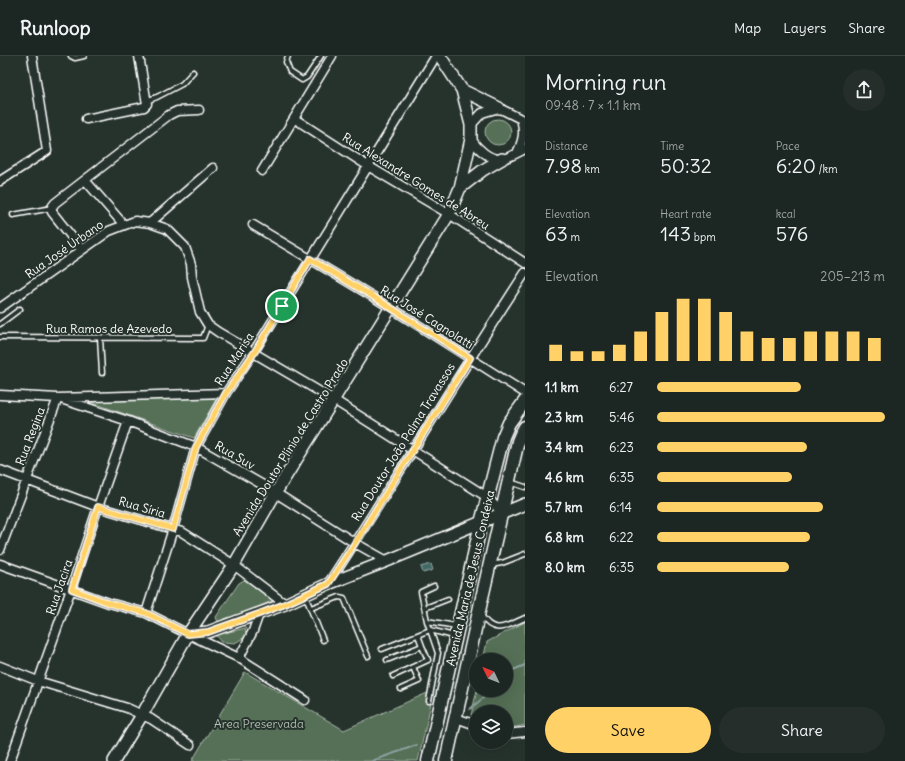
<!DOCTYPE html>
<html lang="en">
<head>
<meta charset="utf-8">
<style>
  :root { --surface:#1c2622; --page:#252e2a; --text:#f1f3f6; --muted:#a0a5a5; --line:#3a4340; --accent:#ffd166 }
  body { margin:0; font-family:Delius,sans-serif; background:var(--page); color:var(--text); height:100vh; display:flex; flex-direction:column; font-size:15px; white-space:nowrap }
  * { box-sizing:border-box; margin:0 }
  p { font-size:13px; color:var(--muted) }
  .icon { flex:none; width:22px; height:22px; fill:none; stroke:currentColor; stroke-width:2; stroke-linecap:round; stroke-linejoin:round }
  .map { position:relative; flex:1; overflow:hidden }
  .details { display:flex; flex-direction:column; background:var(--surface); width:380px }
  .details>* { flex:none }
  .needle { width:26px; rotate:313deg }
  .buttons { position:absolute; left:469px; top:597px; display:grid; gap:8px }
  .buttons a { display:grid; place-items:center; width:44px; height:44px; border-radius:50%; background:var(--surface); box-shadow:0 4px 16px #0002,0 0 0 1px var(--line); font-size:20px }
  .pin { position:absolute; display:grid; place-items:center; width:34px; height:34px; color:#fff; margin:-17px; border:2px solid #fff; border-radius:50%; box-shadow:0 1px 4px #0007 }
  .round { display:grid; place-items:center; flex:none; width:42px; height:42px; border-radius:21px; background:var(--page) }
  .head { display:flex; align-items:center; justify-content:space-between; height:68px; padding:0 20px }
  h1 { font-size:22px; font-weight:600; line-height:30px }
  .stats { display:grid; grid-template-columns:repeat(3,1fr); gap:6px; height:68px; padding:4px 20px }
  .stats div { display:grid; align-content:center }
  .stats b { font-size:20px; font-weight:600 }
  .stats small { font-size:11px; font-weight:400 }
  .stats p { font-size:11px }
  .chart { height:112px; padding:8px 20px }
  .chart p { display:flex; justify-content:space-between }
  .chart svg { width:100%; height:72px; margin-top:4px; stroke:var(--accent); stroke-width:6 }
  .primary-button { display:flex; gap:8px; margin-top:auto; padding:8px 20px }
  .primary-button a { flex:1; height:46px; border-radius:24px; background:var(--accent); color:#111; font-size:16px; font-weight:600; line-height:46px; text-align:center }
  .primary-button a+a { background:var(--page); color:var(--text) }
  ul { padding:0 20px; list-style:none; font-size:13px }
  li { display:grid; grid-template-columns:64px 48px 1fr; align-items:center; height:30px }
  li i { height:10px; border-radius:5px; background:var(--accent) }
  header { display:flex; align-items:center; gap:24px; box-sizing:border-box; height:56px; padding:0 20px; background:var(--surface); border-bottom:1px solid var(--line) }
  header strong { font-size:19px }
  nav { display:flex; gap:22px; margin-inline-start:auto; font-size:14px }
  main { display:flex; flex:1; min-height:0 }
  .map>svg:first-child { display:block }
  .green { fill:#546f56; stroke:#aab7aa }
  .water { fill:#436866; stroke:#8ea4a3 }
  .lines { fill:none; stroke-linecap:round; stroke-linejoin:round }
  .stream { stroke:#8ea4a3; stroke-width:2 }
  .service-casing { stroke:#fff; stroke-width:7 }
  .minor-casing { stroke:#fff; stroke-width:11 }
  .tertiary-casing { stroke:#fff; stroke-width:14 }
  .secondary-casing { stroke:#fff; stroke-width:15 }
  .service { stroke:#26332d; stroke-width:4 }
  .minor { stroke:#26332d; stroke-width:8 }
  .tertiary { stroke:#26332d; stroke-width:11 }
  .secondary { stroke:#26332d; stroke-width:12 }
  .route-casing { stroke:#fff; stroke-width:8 }
  .route { stroke:#ffd166; stroke-width:5 }
  .labels { text-anchor:middle; dominant-baseline:central; stroke-width:4; stroke-linejoin:round; paint-order:stroke }
  .street-label { font-size:12px; fill:#fff; stroke:#26332d }
  .park-label { font-size:12px; fill:#b2beb3; stroke:#26332d }
</style>
</head>
<body>
<header>
<strong>Runloop</strong>
<nav><a>Map</a><a>Layers</a><a>Share</a></nav>
</header>
<main>
<div class="map">
<svg width="525" height="705" viewBox="0 0 525 705">
  <rect width="100%" height="100%" fill="#26332d"/>
  <filter id="ink" filterUnits="userSpaceOnUse"><feTurbulence type="fractalNoise" baseFrequency=".025" numOctaves="2"/><feDisplacementMap in="SourceGraphic" scale="8" xChannelSelector="R" yChannelSelector="G"/><feConvolveMatrix kernelMatrix="1 2 1 2 8 2 1 2 1" color-interpolation-filters="sRGB"/></filter>
  <g filter="url(#ink)">
    <path class="green" d="M485 76a13 13 0 1 1 26 0a13 13 0 1 1-26 0Z
      M 218,340 L 194,382 L 82,343 Z
      M 244,524 L 272,542 L 272,545 L 220,566 L 217,564 L 216,561 L 239,527 Z
      M 525,566 L 525,669 L 507,673 L 506,673 L 506,656 L 476,656 L 476,661 L 471,659 L 477,634 L 506,634 L 506,604 L 483,604 L 487,586 Z
      M 246,572 L 245,581 L 235,587 L 222,586 L 216,579 Z
      M 245,616 L 344,674 L 434,634 L 418,705 L 192,705 Z"/>
    <path class="water" d="M 431,508 L 433,514 L 423,517 L 421,511 Z"/>
    <g class="lines">
      <path class="stream" d="M 506,617 L 525,609
        M 470,653 L 483,642 L 488,634
        M 372,705 L 417,689"/>
      <defs>
        <path id="service" d="M 71,0 L 75,2 L 84,0
          M 288,0 L 286,6 L 290,16 L 302,24 L 307,21 L 321,0
          M 146,45 L 157,41 L 182,28 L 193,16
          M 13,159 L 52,152
          M 0,268 L 20,253
          M 0,281 L 203,282 L 208,269
          M 100,281 L 102,317
          M 510,426 L 525,431
          M 491,509 L 502,507 L 525,498
          M 305,539 L 323,584
          M 311,552 L 339,541 L 344,542 L 368,600
          M 425,552 L 448,543
          M 481,559 C 494,580 506,570 525,562
          M 427,565 L 456,570
          M 418,579 L 422,590
          M 382,593 L 430,574 L 454,580
          M 387,604 L 422,590 L 428,604 L 393,620
          M 401,633 L 419,625 L 413,611
          M 429,645 L 438,597 L 427,565 L 421,536 L 434,530"/>
        <path id="minor" d="M 86,63 L 144,51 L 147,48 L 139,0
          M 295,63 L 368,110 L 449,158 L 525,207
          M 471,69 L 482,57 L 499,52 L 525,65
          M 471,83 C 477,92 489,104 501,103 C 507,103 519,96 525,93
          M 517,97 C 523,85 525,76 521,63
          M 262,115 L 332,0
          M 85,124 L 124,169
          M 0,125 L 47,95 L 32,0
          M 150,167 L 213,112
          M 253,169 L 377,243 L 525,337
          M 82,194 L 52,156 L 52,151 L 55,147 L 169,59 L 177,55 L 199,54
          M 0,252 L 109,175 L 135,165 L 150,167 L 167,173 L 185,191 L 191,208 L 192,221 L 200,256 L 208,269 L 218,276 L 334,344 L 487,441 L 502,457
          M 0,339 L 58,342 L 226,337
          M 58,342 L 128,365 L 196,391 L 263,429 L 355,487 L 387,505
          M 0,414 L 98,451 L 182,476 L 234,509 L 285,548
          M 0,494 L 58,342
          M 0,508 L 109,547 L 146,557 L 188,578 L 239,602 L 305,644
          M 328,528 C 395,425 458,320 525,217
          M 146,557 L 173,473 L 196,391 L 226,337 L 253,297 L 436,0
          M 239,602 L 253,575 L 259,558
          M 0,610 L 38,625 L 127,652 L 151,663 L 190,689
          M 456,662 L 476,669
          M 506,678 L 525,676
          M 10,705 L 71,533 L 98,451 L 128,365"/>
        <path id="tertiary" d="M 462,34 L 499,52
          M 460,132 L 483,114 L 502,103
          M 188,578 L 208,576 L 285,548 L 328,528 L 387,505 L 525,448
          M 114,705 L 142,659 L 188,578 L 234,509 L 276,436 L 449,158 L 460,132 L 471,83 L 471,69 L 462,34 L 440,0"/>
        <path id="secondary" d="M 428,705 L 481,467 L 503,381 L 509,367 L 525,345
          M 446,705 L 481,546 L 518,385 L 521,378 L 525,371"/>
      </defs>
      <use href="#service" class="service-casing"/>
      <use href="#minor" class="minor-casing"/>
      <use href="#tertiary" class="tertiary-casing"/>
      <use href="#secondary" class="secondary-casing"/>
      <use href="#service" class="service"/>
      <use href="#minor" class="minor"/>
      <use href="#tertiary" class="tertiary"/>
      <use href="#secondary" class="secondary"/>
    </g>
  </g>
  <g class="lines" filter="url(#ink)">
    <defs>
      <path id="route" d="M 310,203 L 377,243 L 470,302 L 355,487 L 328,528 L 285,548 L 259,558 L 208,576 L 188,578 L 146,557 L 109,547 L 72,533 L 98,451 L 173,473 L 196,391 L 226,337 L 254,297 Z"/>
    </defs>
    <use href="#route" class="route-casing"/>
    <use href="#route" class="route"/>
  </g>
  <g class="labels">
    <g class="street-label">
      <text transform="translate(416 125) rotate(32)">Rua Alexandre Gomes de Abreu</text>
      <text transform="translate(64 193) rotate(-35)">Rua José Urbano</text>
      <text transform="translate(427 261) rotate(32)">Rua José Cagnolatti</text>
      <text x="109" y="272">Rua Ramos de Azevedo</text>
      <text transform="translate(234 303) rotate(-57)">Rua Marisa</text>
      <text transform="translate(30 380) rotate(-69)">Rua Regina</text>
      <text transform="translate(403 386) rotate(-58)">Rua Doutor João Palma Travassos</text>
      <text transform="translate(290 391) rotate(-58)">Avenida Doutor Plínio de Castro Prado</text>
      <text transform="translate(235 399) rotate(30)">Rua Suv</text>
      <text transform="translate(142 451) rotate(16)">Rua Síria</text>
      <text transform="translate(470 522) rotate(-77)">Avenida Maria de Jesus Condeixa</text>
      <text transform="translate(59 531) rotate(-71)">Rua Jacira</text>
    </g>
    <g class="park-label">
      <text x="259" y="667">Area Preservada</text>
    </g>
  </g>
</svg>
<div class="buttons">
<a><svg class="needle" viewBox="-14 -14 28 28"><path d="M0-13l5 13h-10z" fill="#e53935"/><path d="M0 13l5-13h-10z" fill="#a0a5a5"/></svg></a>
<a><svg class="icon" aria-label="layers" viewBox="0 0 24 24"><path d="M12 4l9 5-9 5-9-5zM3 14l9 5 9-5"/></svg></a>
</div>
<div class="pin" style="left:282px;top:250px;background:#1e9e55"><svg class="icon" aria-label="arrive" viewBox="0 0 24 24"><path d="M6 21V4h12l-3 4 3 4H6"/></svg></div>
</div>
<section class="details">
<div class="head"><div><h1>Morning run</h1><p>09:48 · 7 × 1.1 km</p></div><a class="round"><svg class="icon" aria-label="share" viewBox="0 0 24 24"><path d="M12 15V3M7 8l5-5 5 5M5 13v7h14v-7"/></svg></a></div>
<div class="stats">
<div><p>Distance</p><b>7.98<small> km</small></b></div>
<div><p>Time</p><b>50:32</b></div>
<div><p>Pace</p><b>6:20<small> /km</small></b></div>
</div>
<div class="stats">
<div><p>Elevation</p><b>63<small> m</small></b></div>
<div><p>Heart rate</p><b>143<small> bpm</small></b></div>
<div><p>kcal</p><b>576</b></div>
</div>
<div class="chart"><p><span>Elevation</span>205–213 m</p>
<svg viewBox="0 0 160 44" preserveAspectRatio="none"><path d="M5 44V34M15 44V38M25 44V38M35 44V34M45 44V26M55 44V14M65 44V6M75 44V6M85 44V14M95 44V26M105 44V30M115 44V30M125 44V26M135 44V26M145 44V26M155 44V30"/></svg>
</div>
<ul>
<li><b>1.1 km</b>6:27<i style="width:63%"></i></li>
<li><b>2.3 km</b>5:46<i style="width:100%"></i></li>
<li><b>3.4 km</b>6:23<i style="width:66%"></i></li>
<li><b>4.6 km</b>6:35<i style="width:59%"></i></li>
<li><b>5.7 km</b>6:14<i style="width:73%"></i></li>
<li><b>6.8 km</b>6:22<i style="width:67%"></i></li>
<li><b>8.0 km</b>6:35<i style="width:58%"></i></li>
</ul>
<div class="primary-button"><a>Save</a><a>Share</a></div>
</section>
</main>
</body>
</html>
